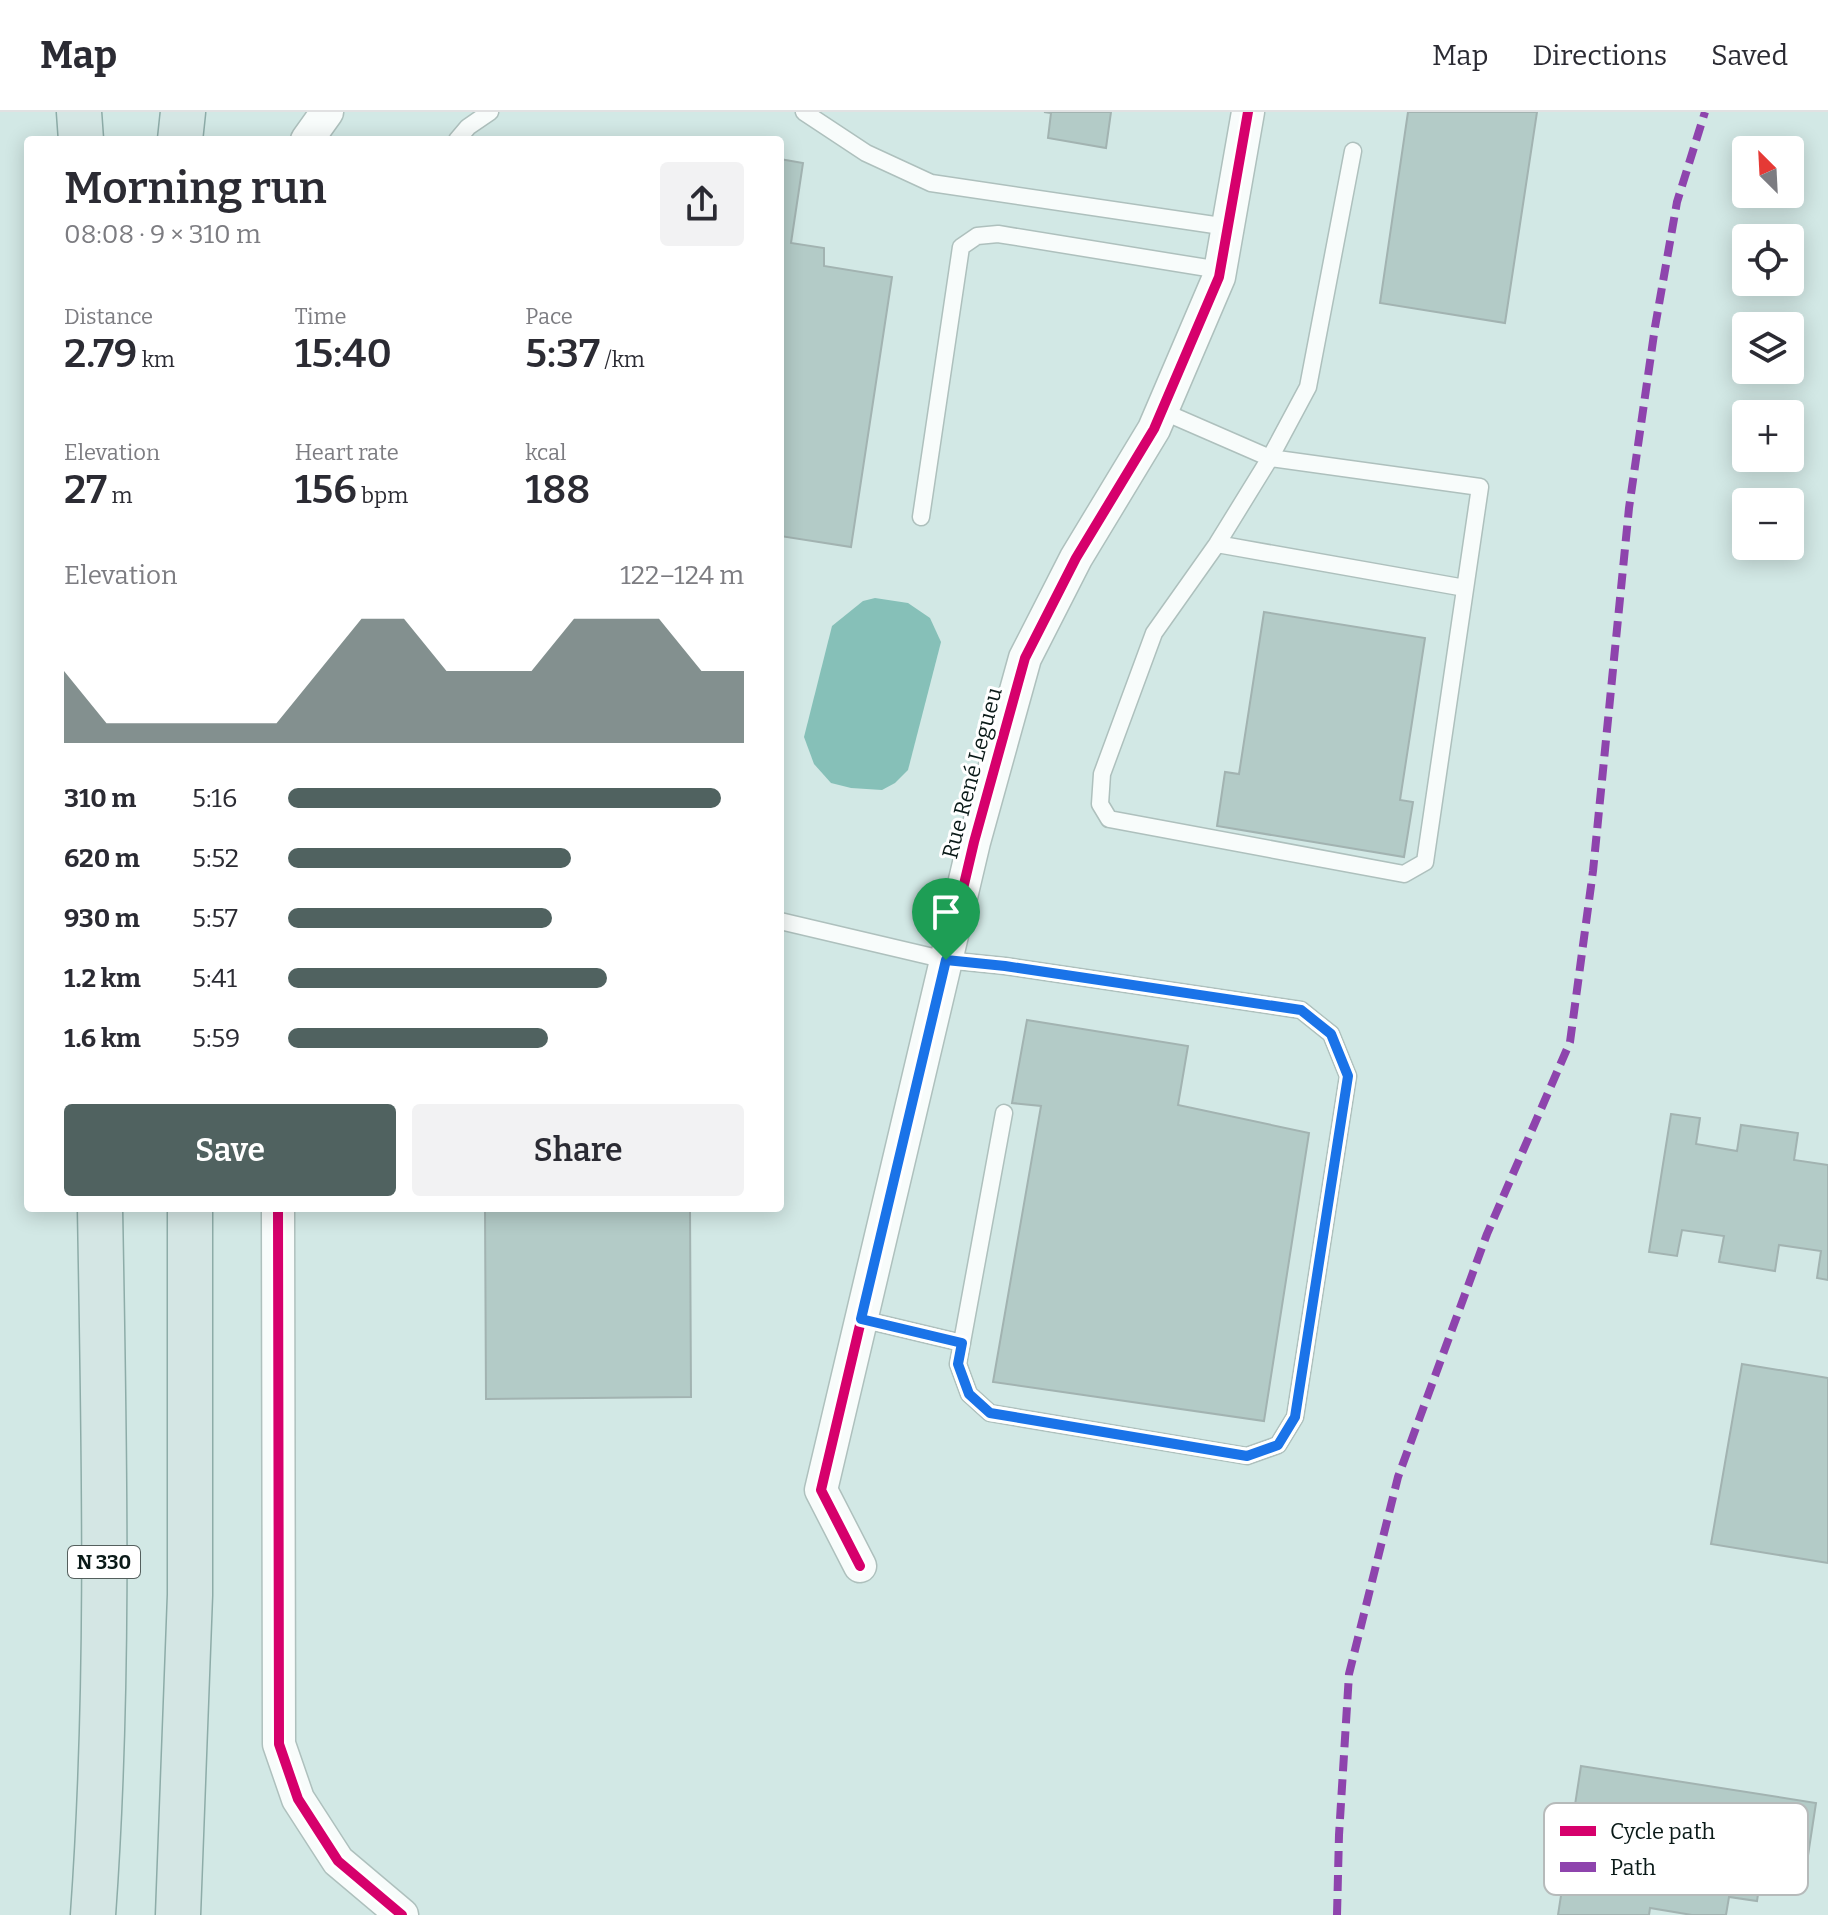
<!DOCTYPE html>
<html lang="en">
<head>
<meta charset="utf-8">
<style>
  :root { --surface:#fff; --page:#f2f2f3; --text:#2b2b33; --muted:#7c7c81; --line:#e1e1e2; --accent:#506260 }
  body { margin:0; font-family:Bitter,serif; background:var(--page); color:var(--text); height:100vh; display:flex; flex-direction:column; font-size:30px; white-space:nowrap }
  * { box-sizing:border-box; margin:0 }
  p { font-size:26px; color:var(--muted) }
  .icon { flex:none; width:44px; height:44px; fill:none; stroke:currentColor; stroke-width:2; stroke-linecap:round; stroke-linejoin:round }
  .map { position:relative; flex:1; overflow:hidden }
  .details { position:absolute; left:24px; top:24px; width:760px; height:1076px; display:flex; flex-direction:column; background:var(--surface); border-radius:8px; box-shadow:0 4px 20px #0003 }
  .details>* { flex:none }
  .needle { width:52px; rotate:336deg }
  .fabs { position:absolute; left:1732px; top:24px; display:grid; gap:16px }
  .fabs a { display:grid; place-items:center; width:72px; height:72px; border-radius:8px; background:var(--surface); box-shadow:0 4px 20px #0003; font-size:40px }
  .pin { position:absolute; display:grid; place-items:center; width:68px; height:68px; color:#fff; margin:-82px -34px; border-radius:50% 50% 50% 0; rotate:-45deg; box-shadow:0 0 8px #0007 }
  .pin .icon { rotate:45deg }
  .round { display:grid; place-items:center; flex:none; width:84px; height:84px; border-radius:8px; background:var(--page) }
  .summary { display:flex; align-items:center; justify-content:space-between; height:136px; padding:0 40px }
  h1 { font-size:44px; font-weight:600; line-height:60px }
  .stats { display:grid; grid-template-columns:repeat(3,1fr); gap:12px; height:136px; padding:8px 40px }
  .stats div { display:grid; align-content:center }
  .stats b { font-size:40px; font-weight:600 }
  .stats small { font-size:22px; font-weight:400 }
  .stats p { font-size:22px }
  .chart { height:224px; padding:16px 40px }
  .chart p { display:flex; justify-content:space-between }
  .chart svg { width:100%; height:144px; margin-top:8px; fill:var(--accent); opacity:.7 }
  .button { display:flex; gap:16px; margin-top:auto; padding:16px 40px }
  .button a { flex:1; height:92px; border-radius:8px; background:var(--accent); color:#fff; font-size:32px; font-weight:600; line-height:92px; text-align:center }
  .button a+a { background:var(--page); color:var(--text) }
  ul { padding:0 40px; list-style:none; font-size:26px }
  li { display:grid; grid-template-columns:128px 96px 1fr; align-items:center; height:60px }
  li i { height:20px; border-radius:10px; background:var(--accent) }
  header { display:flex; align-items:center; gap:48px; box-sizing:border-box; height:112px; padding:0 40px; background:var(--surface); border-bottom:2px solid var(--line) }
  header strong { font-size:38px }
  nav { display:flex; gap:44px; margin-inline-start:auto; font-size:28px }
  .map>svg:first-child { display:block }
  .water { fill:#86c0b8 }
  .building { fill:#b3cbc7; stroke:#a2b3b1; stroke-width:2 }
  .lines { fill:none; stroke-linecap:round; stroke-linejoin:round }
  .service-casing { stroke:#aec0bd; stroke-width:19 }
  .minor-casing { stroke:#aec0bd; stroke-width:35 }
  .trunk-casing { stroke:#8daca8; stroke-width:47 }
  .service { stroke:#f8fcfb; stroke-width:16 }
  .minor { stroke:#f8fcfb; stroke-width:32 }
  .trunk { stroke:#d4e6e4; stroke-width:44 }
  .quiet { stroke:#8e44ad; stroke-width:8; stroke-dasharray:16 8; stroke-linecap:butt }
  .cycleway-casing { stroke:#fff; stroke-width:15 }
  .cycleway { stroke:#d6006c; stroke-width:10 }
  .route-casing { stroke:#fff; stroke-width:16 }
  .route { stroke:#1a73e8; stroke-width:10 }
  .labels { text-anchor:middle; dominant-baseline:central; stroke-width:6; stroke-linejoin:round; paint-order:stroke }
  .shield { fill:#fff; stroke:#545f5d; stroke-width:2 }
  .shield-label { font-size:20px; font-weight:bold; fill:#0a1a18 }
  .street-label { font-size:22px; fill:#0a1a18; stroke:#fff }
  .key { fill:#fff; stroke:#b6baba; stroke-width:2 }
  .key-label { font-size:22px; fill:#0a1a18 }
</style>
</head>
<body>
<header>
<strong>Map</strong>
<nav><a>Map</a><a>Directions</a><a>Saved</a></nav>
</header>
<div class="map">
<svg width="1828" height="1803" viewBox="0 0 1828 1803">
  <rect width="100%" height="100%" fill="#d2e8e5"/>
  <path class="water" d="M 875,486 L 908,491 L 930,506 L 941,530 L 908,658 L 895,671 L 882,678 L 851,676 L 831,671 L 814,652 L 804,625 L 832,514 L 863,489 Z"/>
  <path class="building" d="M 1044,0 L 1111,0 L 1106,36 L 1048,26 L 1051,1 Z
    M 1408,0 L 1537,0 L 1505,211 L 1380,191 Z
    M 780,47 L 803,51 L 791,131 L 824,136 L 824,154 L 892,165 L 851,435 L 780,424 Z
    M 1264,500 L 1425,526 L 1400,688 L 1413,690 L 1404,745 L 1217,714 L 1225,660 L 1239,662 Z
    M 1027,908 L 1188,934 L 1178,993 L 1309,1021 L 1264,1309 L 993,1270 L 1041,994 L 1012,991 Z
    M 1671,1002 L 1700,1006 L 1696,1032 L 1737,1039 L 1741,1013 L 1798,1021 L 1794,1048 L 1828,1053 L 1828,1168 L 1817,1166 L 1821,1139 L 1779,1133 L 1775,1159 L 1719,1150 L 1724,1124 L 1682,1118 L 1677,1144 L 1649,1140 Z
    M 485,1096 L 690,1096 L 691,1285 L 486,1287 Z
    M 1742,1252 L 1828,1266 L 1828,1451 L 1711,1432 Z
    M 1581,1654 L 1816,1691 L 1807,1750 L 1764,1743 L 1757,1789 L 1729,1785 L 1726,1803 L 1692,1803 L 1650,1796 L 1649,1803 L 1558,1803 Z"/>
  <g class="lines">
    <defs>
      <path id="service" d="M 804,0 L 866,41 L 931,71 L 1228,115
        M 457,28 L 468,15 L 490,0
        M 1162,299 L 1270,346 L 1308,275 L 1353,39
        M 1270,346 L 1480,375 L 1425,750 L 1404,762 L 1109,707 L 1100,692 L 1102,662 L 1154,521 L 1217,432 Z
        M 921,405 L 961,135 L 977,124 L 998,122 L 1220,158
        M 1217,432 L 1465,476
        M 780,809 L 946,848 L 1005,854 L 1301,898 L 1331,922 L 1348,964 L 1295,1305 L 1278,1333 L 1247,1344 L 990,1301 L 969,1282 L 958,1252 L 1004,1001
        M 861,1207 L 962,1231"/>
      <path id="minor" d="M 307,28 L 327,0
        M 278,1096 L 279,1632 L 298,1687 L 338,1749 L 402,1803
        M 860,1454 L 821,1378 L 974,730 L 1025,546 L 1076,446 L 1154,317 L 1219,165 L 1248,0"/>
      <path id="trunk" d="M 79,0 L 81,28
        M 180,28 L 183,0
        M 93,1803 C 110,1568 104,1331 100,1096
        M 178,1803 L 190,1483 L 190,1096"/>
    </defs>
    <use href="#service" class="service-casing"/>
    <use href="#minor" class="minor-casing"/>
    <use href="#trunk" class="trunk-casing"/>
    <use href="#service" class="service"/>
    <use href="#minor" class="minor"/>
    <use href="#trunk" class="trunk"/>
    <path class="quiet" d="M 1337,1803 L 1339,1723 L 1349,1562 L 1398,1365 L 1487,1122 L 1570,930 L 1593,759 L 1629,396 L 1655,215 L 1677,90 L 1705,0"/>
    <defs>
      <path id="cycleway" d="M 278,1096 L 279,1632 L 298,1687 L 338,1749 L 402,1803
        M 860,1454 L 821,1378 L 974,730 L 1025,546 L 1076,446 L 1154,317 L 1219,165 L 1248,0"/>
    </defs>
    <use href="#cycleway" class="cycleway-casing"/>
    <use href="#cycleway" class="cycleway"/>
  </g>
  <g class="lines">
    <defs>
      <path id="route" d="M 946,848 L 1005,854 L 1301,898 L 1331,922 L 1348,964 L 1295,1305 L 1278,1333 L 1247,1344 L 990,1301 L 969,1282 L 958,1252 L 962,1231 L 861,1207 Z"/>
    </defs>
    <use href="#route" class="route-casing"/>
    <use href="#route" class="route"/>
  </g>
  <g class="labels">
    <rect class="shield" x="68" y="1434" width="72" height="32" rx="6"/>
    <g class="shield-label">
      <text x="104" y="1450">N 330</text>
    </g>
    <g class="street-label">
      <text transform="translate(972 661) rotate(-75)">Rue René Legueu</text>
    </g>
  </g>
  <rect x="1544" y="1691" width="264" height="92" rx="12" class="key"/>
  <rect x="1560" y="1714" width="36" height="10" fill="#d6006c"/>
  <rect x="1560" y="1750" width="36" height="10" fill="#8e44ad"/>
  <g class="key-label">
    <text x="1610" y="1727">Cycle path</text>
    <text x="1610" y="1763">Path</text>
  </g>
</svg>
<div class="fabs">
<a><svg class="needle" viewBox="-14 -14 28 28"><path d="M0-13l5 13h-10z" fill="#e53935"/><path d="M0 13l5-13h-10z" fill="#7c7c81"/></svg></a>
<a><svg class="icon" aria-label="locate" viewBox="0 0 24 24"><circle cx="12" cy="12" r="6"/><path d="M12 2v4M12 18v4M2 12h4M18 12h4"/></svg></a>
<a><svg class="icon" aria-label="layers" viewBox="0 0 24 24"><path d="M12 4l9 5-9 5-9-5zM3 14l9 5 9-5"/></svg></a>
<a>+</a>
<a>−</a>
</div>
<div class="pin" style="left:946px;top:848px;background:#1e9e55"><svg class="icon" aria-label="arrive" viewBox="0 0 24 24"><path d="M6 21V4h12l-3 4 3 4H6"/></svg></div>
<section class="details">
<div class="summary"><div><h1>Morning run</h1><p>08:08 · 9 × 310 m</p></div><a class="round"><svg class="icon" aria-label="share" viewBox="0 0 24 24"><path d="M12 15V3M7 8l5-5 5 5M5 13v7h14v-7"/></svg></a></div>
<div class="stats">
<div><p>Distance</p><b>2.79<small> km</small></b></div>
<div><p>Time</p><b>15:40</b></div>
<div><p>Pace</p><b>5:37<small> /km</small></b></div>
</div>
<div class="stats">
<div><p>Elevation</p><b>27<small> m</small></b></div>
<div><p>Heart rate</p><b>156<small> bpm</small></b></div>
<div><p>kcal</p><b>188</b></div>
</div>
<div class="chart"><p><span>Elevation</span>122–124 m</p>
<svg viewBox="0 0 160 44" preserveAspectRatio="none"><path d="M0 44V22L10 38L20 38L30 38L40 38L50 38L60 22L70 6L80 6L90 22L100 22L110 22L120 6L130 6L140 6L150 22L160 22V44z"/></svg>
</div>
<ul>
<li><b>310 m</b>5:16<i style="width:95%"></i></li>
<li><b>620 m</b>5:52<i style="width:62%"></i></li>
<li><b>930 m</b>5:57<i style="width:58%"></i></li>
<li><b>1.2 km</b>5:41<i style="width:70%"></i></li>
<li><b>1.6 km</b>5:59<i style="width:57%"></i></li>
</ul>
<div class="button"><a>Save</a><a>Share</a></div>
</section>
</div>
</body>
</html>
